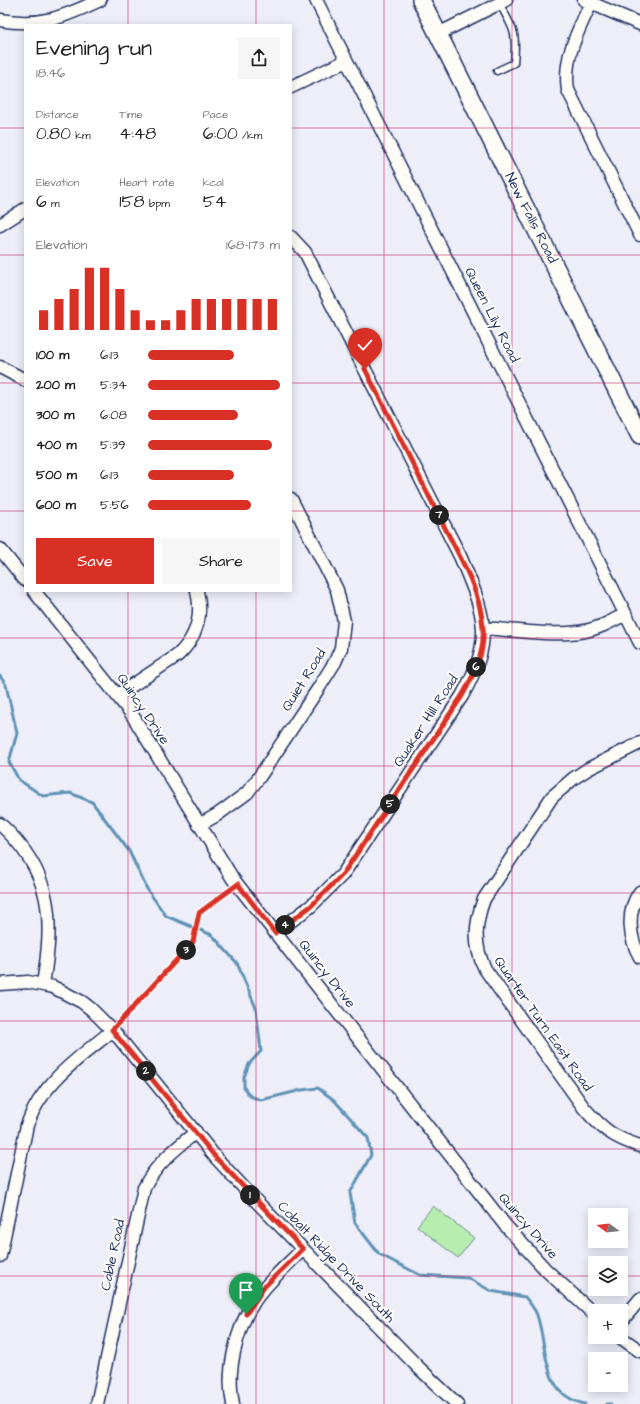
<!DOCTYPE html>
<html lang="en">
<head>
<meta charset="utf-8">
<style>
  :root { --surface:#fff; --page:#f6f6f6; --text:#222; --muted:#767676; --accent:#d93025 }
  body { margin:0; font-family:"Architects Daughter",sans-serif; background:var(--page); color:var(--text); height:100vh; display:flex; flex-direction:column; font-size:15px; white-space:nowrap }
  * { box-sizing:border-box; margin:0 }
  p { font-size:13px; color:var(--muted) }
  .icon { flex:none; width:22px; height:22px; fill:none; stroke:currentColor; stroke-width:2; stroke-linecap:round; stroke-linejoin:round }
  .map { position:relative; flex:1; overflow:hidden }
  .details { position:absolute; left:24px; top:24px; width:268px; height:568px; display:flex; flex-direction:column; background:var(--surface); border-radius:0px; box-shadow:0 2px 10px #0003 }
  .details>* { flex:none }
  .needle { width:26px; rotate:285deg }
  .tools { position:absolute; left:588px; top:1208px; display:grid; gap:8px }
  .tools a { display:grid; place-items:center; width:40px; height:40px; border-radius:0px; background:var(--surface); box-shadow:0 2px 10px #0003; font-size:20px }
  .pin { position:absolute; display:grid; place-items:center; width:34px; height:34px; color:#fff; margin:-41px -17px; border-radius:50% 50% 50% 0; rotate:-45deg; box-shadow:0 0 4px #0007 }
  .pin .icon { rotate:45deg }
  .km { position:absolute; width:20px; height:20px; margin:-10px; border-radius:50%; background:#222; color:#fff; font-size:11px; line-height:20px; text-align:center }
  .round { display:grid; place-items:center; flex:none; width:42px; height:42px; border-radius:0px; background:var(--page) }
  .overview { display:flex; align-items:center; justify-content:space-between; height:68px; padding:0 12px }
  h1 { font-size:22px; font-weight:600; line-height:30px }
  .metrics { display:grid; grid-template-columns:repeat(3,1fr); gap:6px; height:68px; padding:4px 12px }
  .metrics div { display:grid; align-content:center }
  .metrics b { font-size:17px; font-weight:600 }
  .metrics small { font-size:11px; font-weight:400 }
  .metrics p { font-size:11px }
  .chart { height:112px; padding:8px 12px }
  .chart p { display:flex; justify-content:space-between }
  .chart svg { width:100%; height:72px; margin-top:4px; stroke:var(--accent); stroke-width:6 }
  .primary-button { display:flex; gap:8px; margin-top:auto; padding:8px 12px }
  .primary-button a { flex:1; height:46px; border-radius:0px; background:var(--accent); color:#fff; font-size:16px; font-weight:600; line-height:46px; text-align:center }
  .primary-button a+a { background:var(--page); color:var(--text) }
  ul { padding:0 12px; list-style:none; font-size:13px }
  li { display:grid; grid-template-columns:64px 48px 1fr; align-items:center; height:30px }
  li i { height:10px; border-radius:5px; background:var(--accent) }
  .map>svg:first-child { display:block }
  .green { fill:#b7edae; stroke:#698e86 }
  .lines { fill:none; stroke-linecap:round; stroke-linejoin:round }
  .stream { stroke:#5f93b4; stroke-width:3 }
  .service-casing { stroke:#1b2f5e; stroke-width:9 }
  .minor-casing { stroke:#1b2f5e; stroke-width:15 }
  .secondary-casing { stroke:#1b2f5e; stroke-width:20 }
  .path { stroke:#1b2f5e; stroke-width:2; stroke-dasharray:3 3; stroke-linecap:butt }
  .service { stroke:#fdfcf7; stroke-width:6 }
  .minor { stroke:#fdfcf7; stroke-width:12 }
  .secondary { stroke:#fdfcf7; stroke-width:17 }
  .route-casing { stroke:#fff; stroke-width:8 }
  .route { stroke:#d93025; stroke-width:5 }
  .grid { fill:none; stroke:#c2185b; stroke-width:1; stroke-opacity:0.55 }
  .labels { text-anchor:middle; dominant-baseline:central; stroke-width:4; stroke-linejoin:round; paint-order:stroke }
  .street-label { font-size:14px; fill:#1b2f5e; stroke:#fdfcf7 }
</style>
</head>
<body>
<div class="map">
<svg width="640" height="1404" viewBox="0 0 640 1404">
  <rect width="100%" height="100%" fill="#eeeef9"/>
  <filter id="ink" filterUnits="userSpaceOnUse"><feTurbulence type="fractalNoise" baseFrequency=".025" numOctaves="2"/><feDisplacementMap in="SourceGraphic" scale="8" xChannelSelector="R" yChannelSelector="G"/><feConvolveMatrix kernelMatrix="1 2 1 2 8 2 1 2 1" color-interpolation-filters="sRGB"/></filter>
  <g filter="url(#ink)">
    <path class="green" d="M 433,1206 L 474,1238 L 458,1258 L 417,1226 Z"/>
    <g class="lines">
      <path class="stream" d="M 0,676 L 6,685 L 17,733 L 9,762 L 19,780 L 43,796 L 70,793 L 92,802 L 129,851 L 147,889 L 166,916 L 212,935 L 237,963 L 256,1008 L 261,1051 L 249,1064 L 244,1077 L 244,1088 L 250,1096 L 261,1100 L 302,1090 L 318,1088 L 334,1100 L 368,1138 L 371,1155 L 350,1193 L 355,1223 L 379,1254 L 420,1275 L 468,1278 L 491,1291 L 525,1297 C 529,1302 535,1309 537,1315 C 548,1348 541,1395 585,1404
        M 607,1404 L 611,1404"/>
      <defs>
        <path id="service" d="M 497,71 L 514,63 C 517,31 514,30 499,3"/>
        <path id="minor" d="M 316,0 L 640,643
          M 584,0 L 640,24
          M 591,3 C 578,31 563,58 568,90 L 640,235
          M 0,20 C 41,27 64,17 100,0
          M 438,34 L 506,0
          M 291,87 L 346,61
          M 0,225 L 25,209
          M 0,367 L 25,380
          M 0,549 L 25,580
          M 34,591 L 131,713 L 233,879 L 505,1225 L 546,1270 L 595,1315
          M 483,628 C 512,630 552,636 579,632 C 596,630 611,622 625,614
          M 118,695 L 178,655 C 196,638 203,616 197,591
          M 640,743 L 588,769 L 574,778 L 552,797 L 484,899 C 475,923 473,945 485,969 L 584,1108 C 602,1129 614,1138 640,1146
          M 0,824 C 53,872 54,918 43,984
          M 199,825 L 217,815 L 247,793 L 260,776 L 318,689 L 335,662 L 341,648 L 344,621 L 337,590 L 291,499
          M 640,892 C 626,911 629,938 640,957
          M 275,933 L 311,906 L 343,874 L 462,696 C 495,637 485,615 460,556 L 305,252 L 291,237
          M 0,984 L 28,982 L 53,987 L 82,1002 L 91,1009 L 115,1033 L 217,1159 L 257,1202 L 419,1368 L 457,1404
          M 0,1256 L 27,1125 C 42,1082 79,1058 113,1030
          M 621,1322 L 640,1299
          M 620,1337 L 640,1351
          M 97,1404 L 144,1188 C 156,1164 175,1149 196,1132
          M 233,1404 C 229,1386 230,1370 234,1352 C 245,1300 267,1285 303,1249"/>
        <path id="secondary" d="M 421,0 L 640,436"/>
      </defs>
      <use href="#service" class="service-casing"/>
      <use href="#minor" class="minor-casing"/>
      <use href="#secondary" class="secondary-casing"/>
      <path class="path" d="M 119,1023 L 193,943 L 199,913 L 229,891"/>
      <use href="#service" class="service"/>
      <use href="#minor" class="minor"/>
      <use href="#secondary" class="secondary"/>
    </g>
  </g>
  <g class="lines" filter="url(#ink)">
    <defs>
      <path id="route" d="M 246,1314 L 264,1287 L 303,1249 L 217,1159 L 112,1030 L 193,942 L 199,913 L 238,884 L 275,933 L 311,906 L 343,874 L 462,696 C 474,675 485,653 483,628 C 481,591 459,556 443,524 C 417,472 391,421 365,369"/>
    </defs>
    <use href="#route" class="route-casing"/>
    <use href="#route" class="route"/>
  </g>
  <path class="grid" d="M 128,0 L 128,25M 256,0 L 256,25M 384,0 L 384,1404M 512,0 L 512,1404M 0,128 L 25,128M 291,128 L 640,128M 0,255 L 25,255M 291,255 L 640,255M 0,383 L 25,383M 291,383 L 640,383M 0,511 L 25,511M 291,511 L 640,511M 128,591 L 128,1404M 256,591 L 256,1404M 0,638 L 640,638M 0,766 L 640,766M 0,893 L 640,893M 0,1021 L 640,1021M 0,1149 L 640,1149M 0,1276 L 595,1276M 621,1276 L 640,1276"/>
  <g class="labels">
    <g class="street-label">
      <text transform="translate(531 218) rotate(63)">New Falls Road</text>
      <text transform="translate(492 315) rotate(63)">Queen Lily Road</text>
      <text transform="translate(304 680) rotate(-58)">Quiet Road</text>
      <text transform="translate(143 709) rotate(56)">Quincy Drive</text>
      <text transform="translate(426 721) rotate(-57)">Quaker Hill Road</text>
      <text transform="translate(327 974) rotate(52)">Quincy Drive</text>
      <text transform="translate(543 1024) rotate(55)">Quarter Turn East Road</text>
      <text transform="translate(528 1226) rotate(49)">Quincy Drive</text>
      <text transform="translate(113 1255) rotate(-78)">Cable Road</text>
      <text transform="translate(336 1262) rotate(46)">Cobalt Ridge Drive South</text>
    </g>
  </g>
</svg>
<div class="tools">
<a><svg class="needle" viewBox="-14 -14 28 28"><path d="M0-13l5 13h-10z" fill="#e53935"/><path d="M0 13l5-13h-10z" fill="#767676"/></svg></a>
<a><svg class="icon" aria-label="layers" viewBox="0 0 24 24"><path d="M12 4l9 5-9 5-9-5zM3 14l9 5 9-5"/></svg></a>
<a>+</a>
<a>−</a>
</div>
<div class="pin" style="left:246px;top:1314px;background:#1e9e55"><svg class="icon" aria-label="arrive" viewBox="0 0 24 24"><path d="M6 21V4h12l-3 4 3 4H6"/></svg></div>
<div class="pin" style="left:365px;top:369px;background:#d93025"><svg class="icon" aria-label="check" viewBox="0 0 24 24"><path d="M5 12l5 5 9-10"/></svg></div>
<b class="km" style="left:250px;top:1195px">1</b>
<b class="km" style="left:146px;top:1071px">2</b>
<b class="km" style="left:186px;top:950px">3</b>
<b class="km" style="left:285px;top:925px">4</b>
<b class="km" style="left:390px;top:804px">5</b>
<b class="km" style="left:476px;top:667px">6</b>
<b class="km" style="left:439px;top:515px">7</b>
<section class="details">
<div class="overview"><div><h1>Evening run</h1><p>18:46</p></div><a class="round"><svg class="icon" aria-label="share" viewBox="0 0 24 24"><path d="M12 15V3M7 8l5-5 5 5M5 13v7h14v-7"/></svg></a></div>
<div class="metrics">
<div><p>Distance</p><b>0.80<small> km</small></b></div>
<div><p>Time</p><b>4:48</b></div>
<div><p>Pace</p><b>6:00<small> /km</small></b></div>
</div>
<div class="metrics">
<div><p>Elevation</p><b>6<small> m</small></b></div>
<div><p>Heart rate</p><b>158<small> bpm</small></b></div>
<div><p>kcal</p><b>54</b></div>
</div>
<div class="chart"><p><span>Elevation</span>168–173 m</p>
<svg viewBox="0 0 160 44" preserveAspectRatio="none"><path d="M5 44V32M15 44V25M25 44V19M35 44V6M45 44V6M55 44V19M65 44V32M75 44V38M85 44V38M95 44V32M105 44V25M115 44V25M125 44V25M135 44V25M145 44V25M155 44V25"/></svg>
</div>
<ul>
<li><b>100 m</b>6:13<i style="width:65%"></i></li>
<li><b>200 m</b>5:34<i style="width:100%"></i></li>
<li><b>300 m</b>6:08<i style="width:68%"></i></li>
<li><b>400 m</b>5:39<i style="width:94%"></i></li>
<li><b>500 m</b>6:13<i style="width:65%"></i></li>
<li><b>600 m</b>5:56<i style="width:78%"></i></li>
</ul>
<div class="primary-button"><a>Save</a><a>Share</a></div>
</section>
</div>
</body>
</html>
